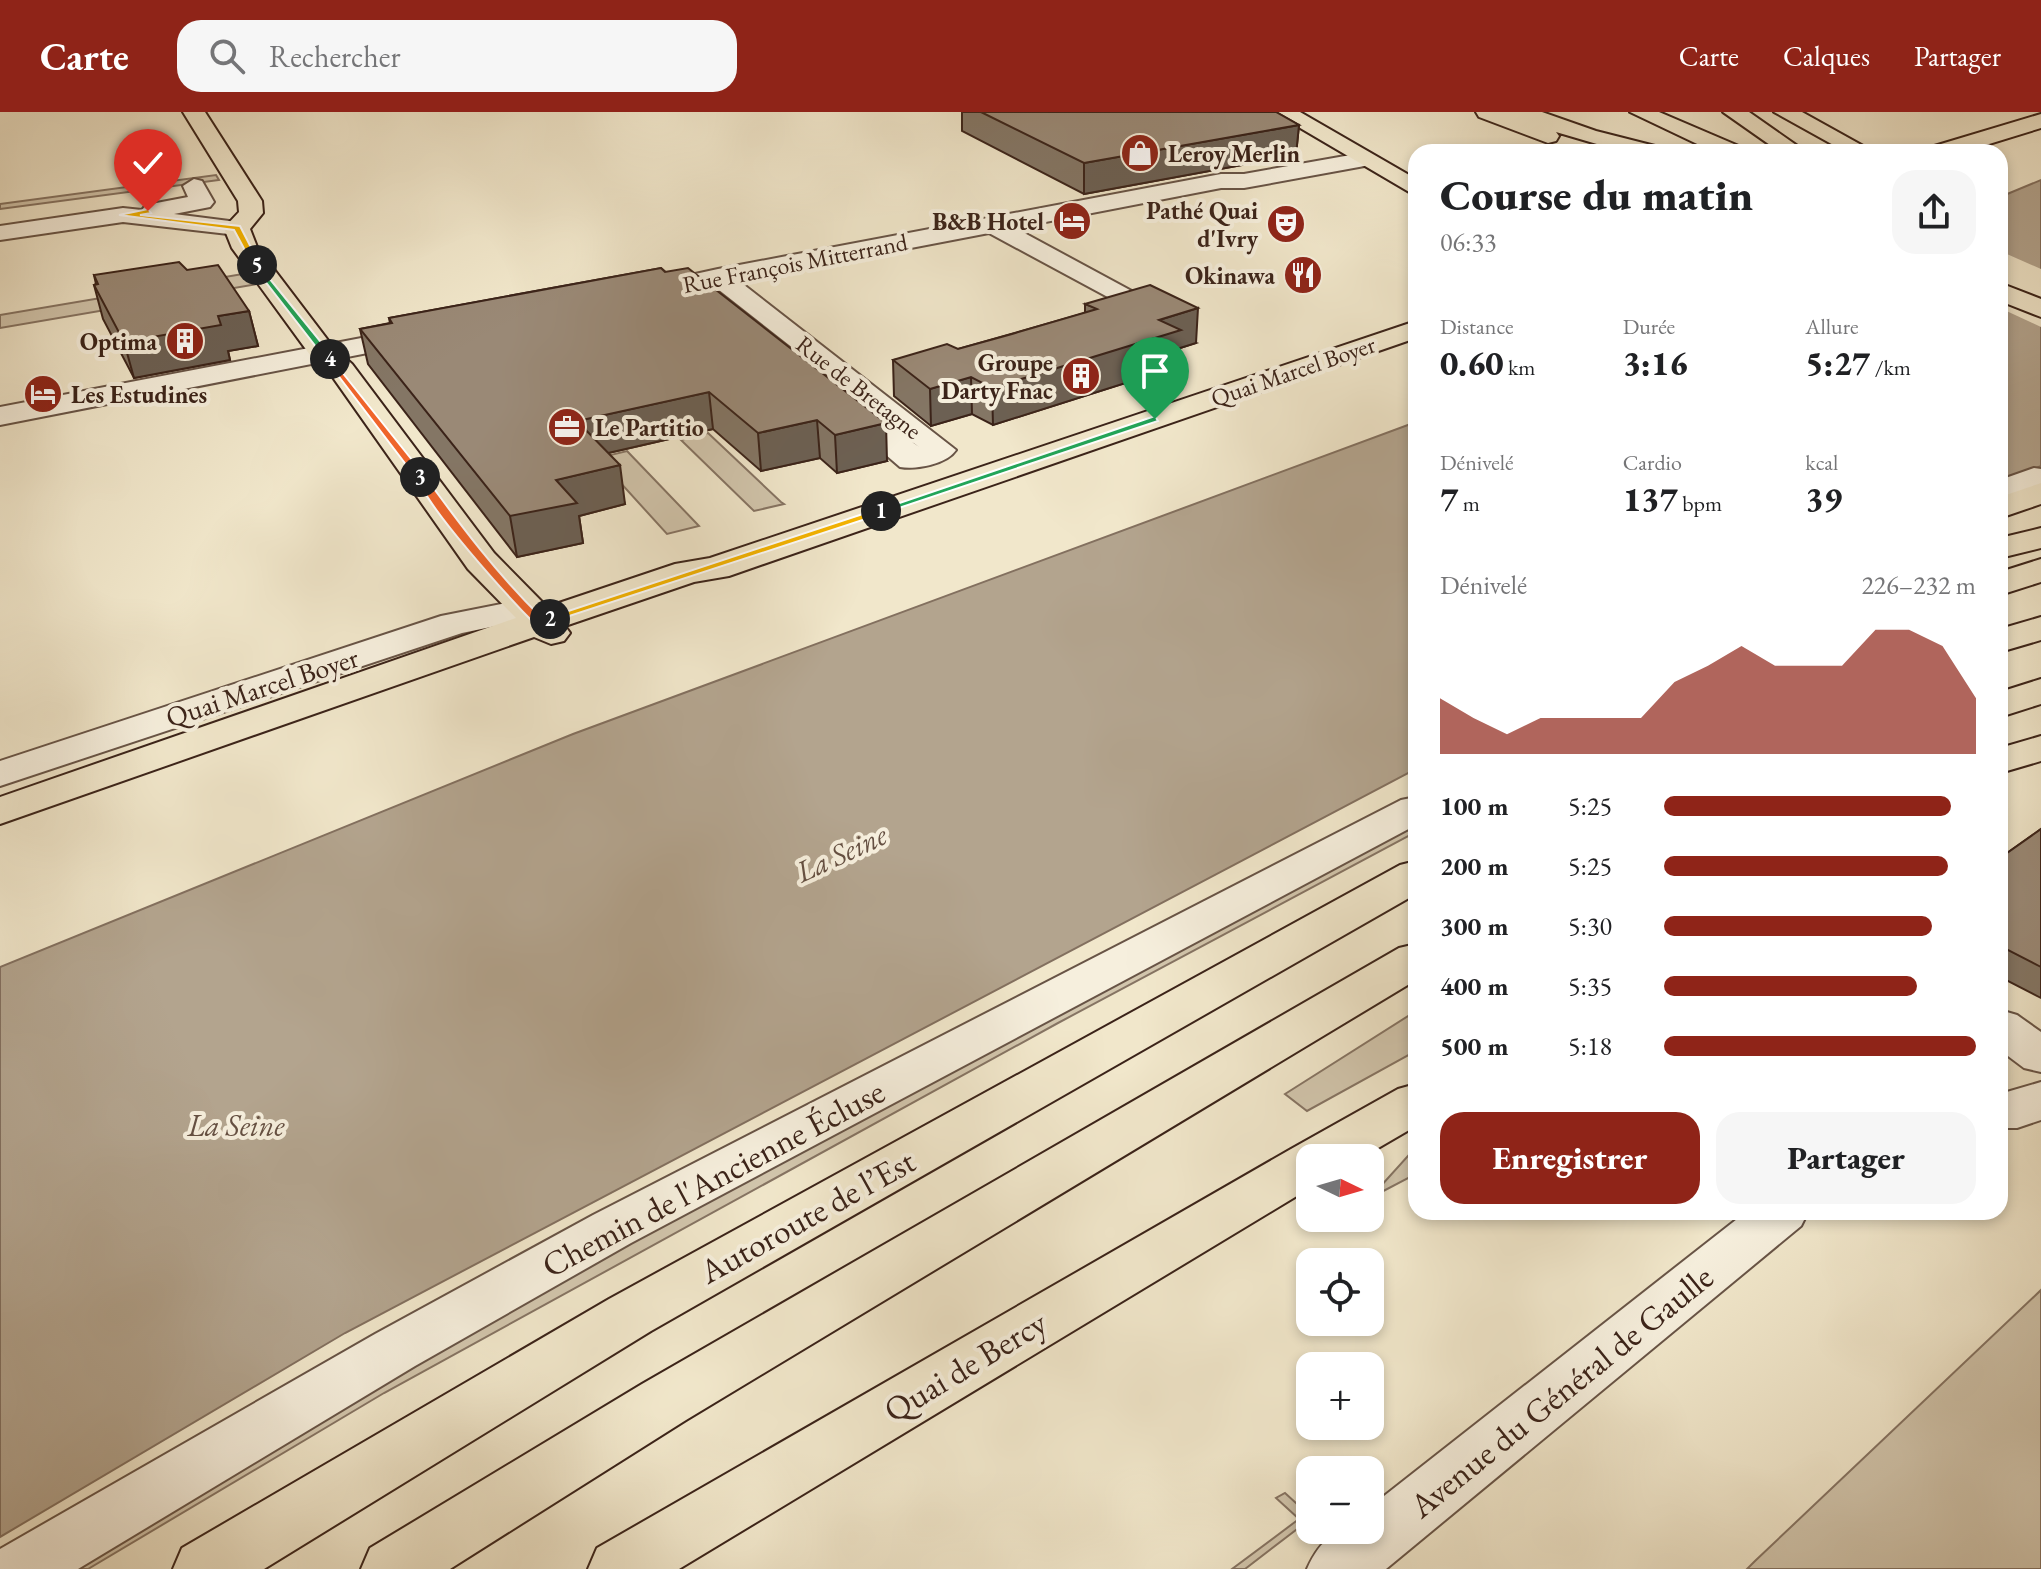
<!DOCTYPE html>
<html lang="fr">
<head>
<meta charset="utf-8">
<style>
  :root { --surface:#fff; --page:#f6f6f6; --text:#202124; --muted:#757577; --accent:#8f2418 }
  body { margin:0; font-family:"EB Garamond",serif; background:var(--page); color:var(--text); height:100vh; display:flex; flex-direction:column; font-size:30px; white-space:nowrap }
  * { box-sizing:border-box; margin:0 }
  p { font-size:26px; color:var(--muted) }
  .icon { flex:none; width:44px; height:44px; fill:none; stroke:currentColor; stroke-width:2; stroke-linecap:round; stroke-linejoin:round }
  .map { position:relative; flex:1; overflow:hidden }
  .details { position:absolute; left:1408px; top:32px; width:600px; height:1076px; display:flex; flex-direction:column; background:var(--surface); border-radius:24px; box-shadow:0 4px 12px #0003 }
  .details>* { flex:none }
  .needle { width:52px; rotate:95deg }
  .controls { position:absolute; left:1296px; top:1032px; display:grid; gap:16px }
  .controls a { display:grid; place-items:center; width:88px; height:88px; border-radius:16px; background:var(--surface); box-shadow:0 4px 12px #0003; font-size:40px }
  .pin { position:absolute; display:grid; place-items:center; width:68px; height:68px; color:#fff; margin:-82px -34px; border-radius:50% 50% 50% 0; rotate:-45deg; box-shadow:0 0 8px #0007 }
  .pin .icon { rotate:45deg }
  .km { position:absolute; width:40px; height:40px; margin:-20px; border-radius:50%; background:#222; color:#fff; font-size:22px; line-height:40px; text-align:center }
  .round { display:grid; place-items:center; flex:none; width:84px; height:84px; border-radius:24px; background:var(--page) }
  .summary { display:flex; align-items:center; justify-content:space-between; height:136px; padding:0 32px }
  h1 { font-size:44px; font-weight:800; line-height:60px }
  .figures { display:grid; grid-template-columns:repeat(3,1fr); gap:12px; height:136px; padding:8px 32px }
  .figures div { display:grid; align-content:center }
  .figures b { font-size:34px; font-weight:800 }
  .figures small { font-size:22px; font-weight:400 }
  .figures p { font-size:22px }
  .chart { height:224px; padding:16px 32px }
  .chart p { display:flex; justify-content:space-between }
  .chart svg { width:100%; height:144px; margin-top:8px; fill:var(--accent); opacity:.7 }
  .cta { display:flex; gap:16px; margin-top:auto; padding:16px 32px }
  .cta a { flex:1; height:92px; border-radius:24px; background:var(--accent); color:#fff; font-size:32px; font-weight:800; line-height:92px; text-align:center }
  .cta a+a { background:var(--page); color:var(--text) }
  ul { padding:0 32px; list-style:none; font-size:26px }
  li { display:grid; grid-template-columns:128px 96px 1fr; align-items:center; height:60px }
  li i { height:20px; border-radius:10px; background:var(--accent) }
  header { display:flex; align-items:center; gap:48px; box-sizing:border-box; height:112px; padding:0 40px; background:var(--accent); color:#fff }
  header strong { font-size:38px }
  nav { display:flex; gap:44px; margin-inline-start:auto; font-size:28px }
  .search { width:560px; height:72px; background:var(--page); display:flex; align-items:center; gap:20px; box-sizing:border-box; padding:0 28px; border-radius:24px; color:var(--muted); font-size:30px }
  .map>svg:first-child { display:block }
  .green { fill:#d2c6ad; stroke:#867463; stroke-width:2 }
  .water { fill:#b3a48e; stroke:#83705f; stroke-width:2 }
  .pier { fill:#f1e7cb }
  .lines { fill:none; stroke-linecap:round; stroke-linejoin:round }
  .minor-casing { stroke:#685446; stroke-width:4 }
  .major-casing { stroke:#3b2319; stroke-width:4 }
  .highway-casing { stroke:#3b2319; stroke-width:4 }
  .minor { fill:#f6efdd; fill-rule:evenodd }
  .major { fill:#f1e7cb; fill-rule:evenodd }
  .highway { fill:#f1e7cb; fill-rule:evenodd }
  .wall { fill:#847665; stroke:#3b2319; stroke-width:2 }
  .shaded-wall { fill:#6c6053; stroke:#3b2319; stroke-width:2 }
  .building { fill:#9a8976; stroke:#3b2319; stroke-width:2 }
  .split-1 { fill:#22a559; stroke:#fff; stroke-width:2 }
  .split-2 { fill:#f5b400; stroke:#fff; stroke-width:2 }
  .split-3 { fill:#f0652b; stroke:#fff; stroke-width:2 }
  .split-4 { fill:#f0652b; stroke:#fff; stroke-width:2 }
  .split-5 { fill:#22a559; stroke:#fff; stroke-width:2 }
  .split-6 { fill:#f5b400; stroke:#fff; stroke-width:2 }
  .labels { text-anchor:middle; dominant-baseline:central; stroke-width:8; stroke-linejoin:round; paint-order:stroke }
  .far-poi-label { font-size:24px; font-weight:bold; fill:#3b2319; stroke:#f6efdd; text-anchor:end }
  .far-street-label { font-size:24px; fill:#3b2319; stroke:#f6efdd }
  .street-label { font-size:28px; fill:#3b2319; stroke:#f6efdd }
  .water-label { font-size:30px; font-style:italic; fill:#655042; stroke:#f6efdd }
  .near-street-label { font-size:34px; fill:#3b2319; stroke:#f6efdd }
</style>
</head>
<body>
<header>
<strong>Carte</strong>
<div class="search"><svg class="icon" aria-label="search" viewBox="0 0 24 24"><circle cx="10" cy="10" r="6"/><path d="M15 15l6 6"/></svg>Rechercher</div>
<nav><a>Carte</a><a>Calques</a><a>Partager</a></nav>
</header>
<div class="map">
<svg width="2041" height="1457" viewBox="0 0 2041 1457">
  <rect width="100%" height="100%" fill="#f1e7cb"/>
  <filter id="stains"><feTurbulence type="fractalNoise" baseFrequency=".0025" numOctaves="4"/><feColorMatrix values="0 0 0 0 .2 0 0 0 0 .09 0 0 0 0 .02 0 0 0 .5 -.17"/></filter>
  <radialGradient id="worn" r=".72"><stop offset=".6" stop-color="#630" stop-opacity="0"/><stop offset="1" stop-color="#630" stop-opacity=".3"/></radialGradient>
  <path class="green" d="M 216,63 L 219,68 L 0,97 L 0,92 Z
    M 261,159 L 269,170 L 0,216 L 0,203 Z
    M 708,321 L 781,390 L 784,392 L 754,399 L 681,328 Z
    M 627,339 L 699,414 L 667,422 L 598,346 Z
    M 1416,705 L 1416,720 L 1058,911 L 384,1281 L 88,1457 L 38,1457 L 473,1210 Z
    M 1416,899 L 1416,939 L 1307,999 L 1285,982 Z
    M 1416,1035 L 1416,1062 L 1370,1086 Z
    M 2041,1178 L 2041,1457 L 1747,1457 L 1755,1449 Z
    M 1285,1381 L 1308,1402 L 1309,1408 L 1245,1457 L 1232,1457 L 1299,1407 L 1276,1386 Z"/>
  <path class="water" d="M 2041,68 L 2041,354 L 2000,371 L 2000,85 Z
    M 1416,310 L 1416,657 L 345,1221 L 0,1425 L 0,855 L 573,622 Z"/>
  <path class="pier" d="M 2000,139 L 2041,157 L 2041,215 L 2000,196 Z"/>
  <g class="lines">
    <defs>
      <path id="minor" d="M 1362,41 L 1370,43 L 1373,48 L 1370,53 L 1244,76 L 1221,76 L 1015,116 L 1152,190 L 1156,196 L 1152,202 L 1143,204 L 989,121 L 739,169 L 956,338 C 947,352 916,358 900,355 L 828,293 L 833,287 L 853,287 L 919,335 L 714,174 L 649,187 L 636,179 L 640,174 L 718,157 L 1221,62 L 1244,62 Z
        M 194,67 L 202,69 L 214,90 L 210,95 L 174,102 L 245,111 L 249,116 L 245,121 L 237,123 L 123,110 L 0,128 L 0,114 L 123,96 L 142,98 L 146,93 L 188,85 L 183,74 Z
        M 419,215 L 429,217 L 433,223 L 429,229 L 0,313 L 0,295 Z
        M 2034,356 L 2041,357 L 2041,373 L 2000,389 L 2000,368 Z
        M 526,487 L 538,491 L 544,498 L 538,505 L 462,521 L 0,674 L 0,649 L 441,504 Z
        M 1416,685 L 1416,713 L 631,1131 L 415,1254 L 78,1457 L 0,1457 L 0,1437 L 375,1222 L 593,1103 L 1401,688 Z
        M 2000,898 L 2017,903 L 2041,920 L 2041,960 L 2024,956 L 2000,938 Z
        M 2041,970 L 2041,1008 L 2017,1016 L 2000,1016 L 2000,982 Z
        M 1746,1100 L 1808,1100 L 1801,1114 L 1386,1457 L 1307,1457 C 1322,1424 1335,1418 1370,1418 L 1370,1395 Z"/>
      <path id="major" d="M 183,0 L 205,0 L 262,89 L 263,101 L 250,117 L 257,135 L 333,235 L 352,252 L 494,441 L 547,495 L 675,452 L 710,446 L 1416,209 L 1416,226 L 729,464 L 694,470 L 565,514 L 570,521 L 564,529 L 551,532 L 534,525 L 0,712 L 0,685 L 516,506 L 468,457 L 332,264 L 313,247 L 232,136 L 224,116 L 239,100 L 238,89 Z
        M 1273,0 L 1300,0 L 1416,67 L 1416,84 Z
        M 1774,0 L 1802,0 L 1874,40 L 1846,40 Z
        M 2041,2 L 2041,16 L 1963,40 L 1928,40 L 1931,35 Z
        M 2041,624 L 2041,649 L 2000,661 L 2000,636 Z
        M 1416,972 L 1416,1014 L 1361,1046 L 1310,1046 L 1310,1076 L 679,1457 L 588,1457 L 597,1436 L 1291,1037 L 1398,977 Z"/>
      <path id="highway" d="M 1476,0 L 1542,0 L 1596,19 L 1659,35 L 1662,40 L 1624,40 L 1556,20 L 1559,24 L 1556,29 L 1548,31 L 1479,5 Z
        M 1630,0 L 1659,0 L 1741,35 L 1744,40 L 1714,40 Z
        M 1723,0 L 1749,0 L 1806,40 L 1780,40 Z
        M 2000,171 L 2041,187 L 2041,205 L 2000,189 Z
        M 2041,371 L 2041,392 L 2000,406 L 2000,385 Z
        M 2041,416 L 2041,436 L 2000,446 L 2000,426 Z
        M 2041,447 L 2041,470 L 2000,483 L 2000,460 Z
        M 2041,505 L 2041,528 L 2000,540 L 2000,517 Z
        M 2041,567 L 2041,592 L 2000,605 L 2000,580 Z
        M 1416,749 L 1416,782 L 651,1219 L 264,1457 L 173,1457 L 182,1436 L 609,1187 L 1400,753 Z
        M 1416,832 L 1416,868 L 686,1308 L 450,1457 L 361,1457 L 370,1436 L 642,1272 L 1399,836 Z"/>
    </defs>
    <use href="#minor" class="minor-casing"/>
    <use href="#major" class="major-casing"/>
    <use href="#highway" class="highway-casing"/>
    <use href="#minor" class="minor"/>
    <use href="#major" class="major"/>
    <use href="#highway" class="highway"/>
  </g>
  <path class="wall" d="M 962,0 L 1276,0 L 1299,13 L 1296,43 L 1084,82 L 962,19 Z
    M 661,156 L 887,349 L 837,361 L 820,346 L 761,359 L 713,317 L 608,341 L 625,392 L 579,404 L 583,431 L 517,445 L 368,252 L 360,217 L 390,211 L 389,206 Z
    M 94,163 L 249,199 L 258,234 L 228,239 L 230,248 L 134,266 L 103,207 L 94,173 L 96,172 Z
    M 1085,192 L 1196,231 L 1180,236 L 1179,254 L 993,313 L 972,302 L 931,314 L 894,284 L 893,248 L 958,237 L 1085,201 Z
    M 2041,717 L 2041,886 L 2000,865 L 2000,746 Z"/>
  <path class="shaded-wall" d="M 1299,13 L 1296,43 L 1084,82 L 1084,51 Z
    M 1198,196 L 1196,231 L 1180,236 L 1179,254 L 993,313 L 992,276 L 1159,208 Z
    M 249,199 L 258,234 L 228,239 L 230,248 L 134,266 L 124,230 L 218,204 Z
    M 971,265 L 972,302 L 931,314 L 930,277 Z
    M 709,280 L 713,317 L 582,347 L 577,309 Z
    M 817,308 L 820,346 L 761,359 L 758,321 Z
    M 886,311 L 887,349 L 837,361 L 835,323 Z
    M 620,353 L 625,392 L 579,404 L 583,431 L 517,445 L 510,404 L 556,368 Z"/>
  <path class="building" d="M 981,0 L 1276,0 L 1299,13 L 1084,51 Z
    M 179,150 L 187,158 L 218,153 L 249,199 L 218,204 L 221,213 L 124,230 L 94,173 L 98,172 L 94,163 Z
    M 661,156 L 665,160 L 688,156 L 886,311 L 835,323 L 817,308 L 758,321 L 709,280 L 577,309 L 620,353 L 556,368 L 577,391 L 510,404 L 360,217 L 392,211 L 389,206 Z
    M 1150,173 L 1198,196 L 1159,208 L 1181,218 L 992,276 L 971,265 L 930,277 L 893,248 L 947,232 L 958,237 L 1012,222 L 1097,197 L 1085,192 Z
    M 2041,717 L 2041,855 L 2000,834 L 2000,746 Z"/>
  <path class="split-1" d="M 1155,304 L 1158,309 L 884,401 L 876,399 Z"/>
  <path class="split-2" d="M 881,396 L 884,401 L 554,509 L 544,507 Z"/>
  <path class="split-3" d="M 417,363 L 424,363 C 461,414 497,462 542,506 L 554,505 L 554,509 L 536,513 C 512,489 421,390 417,363 Z"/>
  <path class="split-4" d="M 330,245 L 424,363 L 424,367 L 417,367 L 327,249 Z"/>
  <path class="split-5" d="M 257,151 L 333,245 L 333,249 L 327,249 L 254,155 Z"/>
  <path class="split-6" d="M 148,97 L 151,101 L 140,103 L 240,114 L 260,153 L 254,155 L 234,118 L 119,103 Z"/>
  <defs>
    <symbol id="shop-disc" viewBox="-11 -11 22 22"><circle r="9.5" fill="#8f2418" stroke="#f6efdd"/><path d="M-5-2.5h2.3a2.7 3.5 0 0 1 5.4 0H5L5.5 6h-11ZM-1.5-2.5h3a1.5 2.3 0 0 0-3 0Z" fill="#fff"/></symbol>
    <symbol id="hotel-disc" viewBox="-11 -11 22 22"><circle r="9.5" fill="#8f2418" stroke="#f6efdd"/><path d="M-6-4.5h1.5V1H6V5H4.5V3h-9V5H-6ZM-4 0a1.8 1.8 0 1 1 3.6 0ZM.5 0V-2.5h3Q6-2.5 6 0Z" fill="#fff"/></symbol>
    <symbol id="theatre-disc" viewBox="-11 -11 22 22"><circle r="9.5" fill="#8f2418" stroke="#f6efdd"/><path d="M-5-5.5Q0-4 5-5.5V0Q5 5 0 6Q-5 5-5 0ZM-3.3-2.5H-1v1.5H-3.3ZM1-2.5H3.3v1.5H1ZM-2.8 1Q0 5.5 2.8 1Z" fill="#fff"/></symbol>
    <symbol id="restaurant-disc" viewBox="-11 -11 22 22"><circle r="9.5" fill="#8f2418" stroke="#f6efdd"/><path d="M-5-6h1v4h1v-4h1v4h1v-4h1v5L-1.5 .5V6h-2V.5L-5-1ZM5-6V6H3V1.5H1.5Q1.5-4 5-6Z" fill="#fff"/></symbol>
    <symbol id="building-disc" viewBox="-11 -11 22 22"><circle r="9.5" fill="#8f2418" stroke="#f6efdd"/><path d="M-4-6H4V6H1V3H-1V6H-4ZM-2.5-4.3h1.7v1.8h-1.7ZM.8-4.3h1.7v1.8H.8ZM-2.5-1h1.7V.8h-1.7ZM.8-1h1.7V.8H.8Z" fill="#fff"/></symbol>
    <symbol id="office-disc" viewBox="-11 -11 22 22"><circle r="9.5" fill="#8f2418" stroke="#f6efdd"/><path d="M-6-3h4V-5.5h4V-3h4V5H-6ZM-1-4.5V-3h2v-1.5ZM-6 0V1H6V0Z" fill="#fff"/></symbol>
  </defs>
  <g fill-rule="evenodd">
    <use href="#shop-disc" x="1118" y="19" width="44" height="44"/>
    <use href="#hotel-disc" x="1050" y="87" width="44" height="44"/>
    <use href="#theatre-disc" x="1264" y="90" width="44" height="44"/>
    <use href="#restaurant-disc" x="1281" y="141" width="44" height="44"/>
    <use href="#building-disc" x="163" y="207" width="44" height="44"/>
    <use href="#building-disc" x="1059" y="242" width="44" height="44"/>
    <use href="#hotel-disc" x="21" y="260" width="44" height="44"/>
    <use href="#office-disc" x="545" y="293" width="44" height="44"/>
  </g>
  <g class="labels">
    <g class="far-poi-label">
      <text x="1168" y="41" text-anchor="start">Leroy Merlin</text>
      <text x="1258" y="98">Pathé Quai<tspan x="1258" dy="28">d'Ivry</tspan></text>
      <text x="1044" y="109">B&amp;B Hotel</text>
      <text x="1275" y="163">Okinawa</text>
      <text x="157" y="229">Optima</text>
      <text x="1053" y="250">Groupe<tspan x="1053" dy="28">Darty Fnac</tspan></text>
      <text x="71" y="282" text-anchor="start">Les Estudines</text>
      <text x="595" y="315" text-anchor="start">Le Partitio</text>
    </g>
    <g class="far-street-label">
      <text transform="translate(795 151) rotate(-11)">Rue François Mitterrand</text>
      <text transform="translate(1293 259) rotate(-19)">Quai Marcel Boyer</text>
      <text transform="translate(859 275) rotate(38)">Rue de Bretagne</text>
    </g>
    <g class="street-label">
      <text transform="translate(262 575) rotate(-18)">Quai Marcel Boyer</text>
    </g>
    <g class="water-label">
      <text transform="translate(841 741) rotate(-25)">La Seine</text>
      <text x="236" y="1013">La Seine</text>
    </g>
    <g class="near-street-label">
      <text transform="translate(713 1066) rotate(-28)">Chemin de l'Ancienne Écluse</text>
      <text transform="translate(807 1104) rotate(-29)">Autoroute de l’Est</text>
      <text transform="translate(965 1254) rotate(-31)">Quai de Bercy</text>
      <text transform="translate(1561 1279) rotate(-39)">Avenue du Général de Gaulle</text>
    </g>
  </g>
  <rect width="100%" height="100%" filter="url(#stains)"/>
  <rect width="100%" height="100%" fill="url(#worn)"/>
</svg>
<div class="controls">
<a><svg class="needle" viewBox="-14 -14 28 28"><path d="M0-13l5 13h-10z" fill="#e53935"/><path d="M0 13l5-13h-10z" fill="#757577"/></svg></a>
<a><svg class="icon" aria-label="locate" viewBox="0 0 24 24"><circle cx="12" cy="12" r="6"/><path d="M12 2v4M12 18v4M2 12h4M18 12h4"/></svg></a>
<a>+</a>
<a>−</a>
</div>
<div class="pin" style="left:1155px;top:307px;background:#1e9e55"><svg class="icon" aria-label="arrive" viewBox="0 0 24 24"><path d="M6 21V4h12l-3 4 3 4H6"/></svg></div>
<div class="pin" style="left:148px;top:99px;background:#d93025"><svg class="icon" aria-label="check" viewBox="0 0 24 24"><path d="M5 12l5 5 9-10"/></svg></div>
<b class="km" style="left:881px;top:399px">1</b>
<b class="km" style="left:550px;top:507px">2</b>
<b class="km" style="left:420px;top:365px">3</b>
<b class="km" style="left:330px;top:247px">4</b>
<b class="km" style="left:257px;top:153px">5</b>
<section class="details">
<div class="summary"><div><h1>Course du matin</h1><p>06:33</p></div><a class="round"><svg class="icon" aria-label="share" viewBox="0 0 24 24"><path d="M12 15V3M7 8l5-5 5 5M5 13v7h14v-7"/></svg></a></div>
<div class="figures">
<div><p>Distance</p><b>0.60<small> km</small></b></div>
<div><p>Durée</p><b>3:16</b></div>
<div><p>Allure</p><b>5:27<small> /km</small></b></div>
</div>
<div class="figures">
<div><p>Dénivelé</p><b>7<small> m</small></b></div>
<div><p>Cardio</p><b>137<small> bpm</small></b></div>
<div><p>kcal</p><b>39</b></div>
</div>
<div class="chart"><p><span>Dénivelé</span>226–232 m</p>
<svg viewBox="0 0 160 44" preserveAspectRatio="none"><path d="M0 44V27L10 33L20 38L30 33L40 33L50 33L60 33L70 22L80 17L90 11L100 17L110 17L120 17L130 6L140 6L150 11L160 27V44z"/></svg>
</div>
<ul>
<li><b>100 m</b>5:25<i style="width:92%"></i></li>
<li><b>200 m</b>5:25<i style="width:91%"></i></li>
<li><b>300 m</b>5:30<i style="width:86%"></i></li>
<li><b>400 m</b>5:35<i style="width:81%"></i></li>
<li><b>500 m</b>5:18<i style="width:100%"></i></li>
</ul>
<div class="cta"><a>Enregistrer</a><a>Partager</a></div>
</section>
</div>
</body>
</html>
